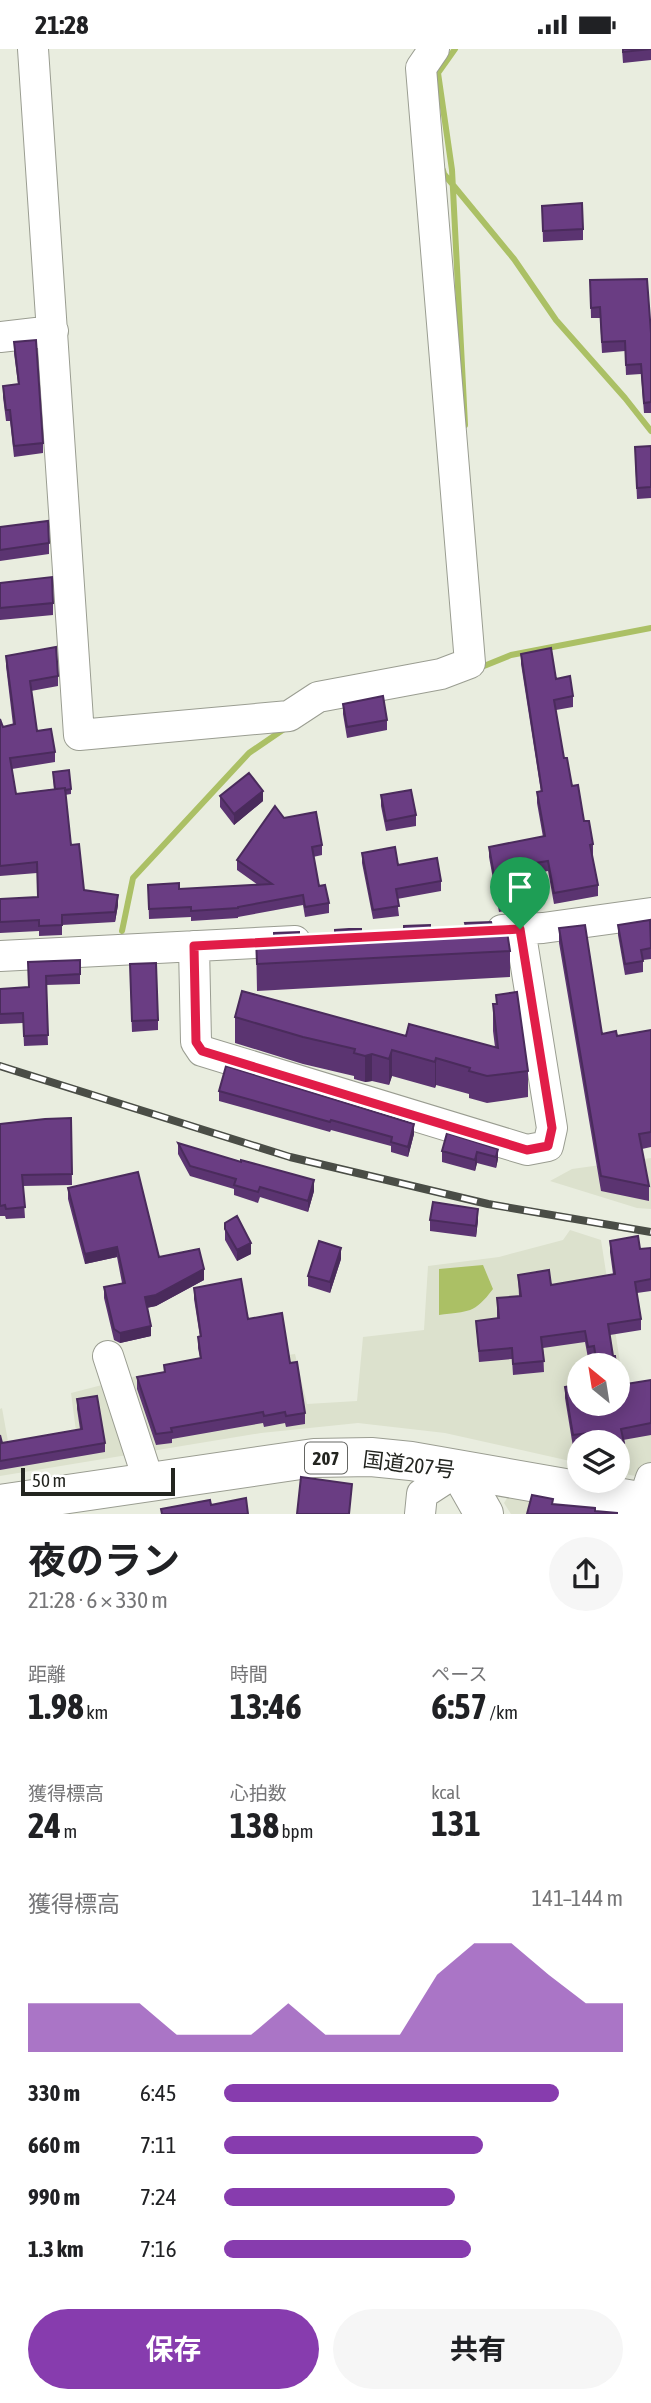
<!DOCTYPE html>
<html lang="ja">
<head>
<meta charset="utf-8">
<style>
  :root { --surface:#fff; --page:#f6f6f6; --text:#202124; --muted:#757577; --accent:#873cae }
  body { margin:0; font-family:"Asap Condensed","Noto Sans JP",sans-serif; background:var(--page); color:var(--text); height:100vh; display:flex; flex-direction:column; font-size:26px; white-space:nowrap }
  * { box-sizing:border-box; margin:0 }
  p { font-size:23px; color:var(--muted) }
  .icon { flex:none; width:38px; height:38px; fill:none; stroke:currentColor; stroke-width:2; stroke-linecap:round; stroke-linejoin:round }
  .map { position:relative; height:1465px; overflow:hidden }
  .sheet { display:flex; flex-direction:column; background:var(--surface); flex:1 }
  .sheet>* { flex:none }
  .needle { width:46px; rotate:330deg }
  .buttons { position:absolute; left:567px; top:1304px; display:grid; gap:14px }
  .buttons a { display:grid; place-items:center; width:63px; height:63px; border-radius:50%; background:var(--surface); box-shadow:0 4px 18px #0003; font-size:35px }
  .scale { position:absolute; left:21px; bottom:18px; width:154px; box-sizing:border-box; padding-left:7px; border:4px solid #232520; border-top:0; font-size:19px; line-height:24px; white-space:nowrap; color:#232520; -webkit-text-stroke:5px #fff; paint-order:stroke }
  .pin { position:absolute; display:grid; place-items:center; width:60px; height:60px; color:#fff; margin:-72px -30px; border-radius:50% 50% 50% 0; rotate:-45deg; box-shadow:0 0 7px #0007 }
  .pin .icon { rotate:45deg }
  .round { display:grid; place-items:center; flex:none; width:74px; height:74px; border-radius:37px; background:var(--page) }
  .head { display:flex; align-items:center; justify-content:space-between; height:119px; padding:0 28px }
  h1 { font-size:38px; font-weight:700; line-height:52px }
  .metrics { display:grid; grid-template-columns:repeat(3,1fr); gap:10px; height:119px; padding:7px 28px }
  .metrics div { display:grid; align-content:center }
  .metrics b { font-size:35px; font-weight:700 }
  .metrics small { font-size:19px; font-weight:400 }
  .metrics p { font-size:19px }
  .chart { height:196px; padding:14px 28px }
  .chart p { display:flex; justify-content:space-between }
  .chart svg { width:100%; height:126px; margin-top:7px; fill:var(--accent); opacity:.7 }
  .cta { display:flex; gap:14px; margin-top:auto; padding:14px 28px }
  .cta a { flex:1; height:80px; border-radius:42px; background:var(--accent); color:#fff; font-size:28px; font-weight:700; line-height:80px; text-align:center }
  .cta a+a { background:var(--page); color:var(--text) }
  ul { padding:0 28px; list-style:none; font-size:23px }
  li { display:grid; grid-template-columns:112px 84px 1fr; align-items:center; height:52px }
  li i { height:18px; border-radius:9px; background:var(--accent) }
  .status { display:flex; justify-content:space-between; align-items:center; height:49px; padding:0 35px; background:var(--surface); direction:ltr }
  .status svg { height:19px; fill:currentColor }
  .map>svg:first-child { display:block }
  .built { fill:#dce1cd; fill-rule:evenodd }
  .water { fill:#abc065 }
  .lines { fill:none; stroke-linecap:round; stroke-linejoin:round }
  .stream { stroke:#abc065; stroke-width:6 }
  .minor-casing { stroke:#9a9d91; stroke-width:32 }
  .major-casing { stroke:#9a9d91; stroke-width:40 }
  .highway-casing { stroke:#9a9d91; stroke-width:40 }
  .minor { stroke:#fff; stroke-width:30 }
  .major { stroke:#fff; stroke-width:38 }
  .highway { stroke:#fff; stroke-width:38 }
  .rail-casing { stroke:#4a4d46; stroke-width:8 }
  .rail { stroke:#fff; stroke-width:5; stroke-dasharray:16; stroke-linecap:butt }
  .wall { fill:#5b3471 }
  .shaded-wall { fill:#4a2b5c }
  .building { fill:#6a3d83; stroke:#4a2b5c; stroke-width:2 }
  .route-casing { stroke:#fff; stroke-width:14 }
  .route { stroke:#e11d48; stroke-width:9 }
  .labels { text-anchor:middle; dominant-baseline:central; stroke-width:7; stroke-linejoin:round; paint-order:stroke }
  .shield { fill:#fff; stroke:#656663; stroke-width:2 }
  .shield-label { font-size:19px; font-weight:bold; fill:#232520 }
  .street-label { font-size:21px; fill:#232520; stroke:#fff }
</style>
</head>
<body>
<div class="status"><b>21:28</b><svg viewBox="0 0 49 12"><path d="M0 12V9h3v3zM5 12V6h3v6zM10 12V3h3v9zM15 12V0h3v12zM26 1h20v11H26zM47 4h2v5h-2z"/></svg></div>
<div class="map">
<svg width="651" height="1465" viewBox="0 0 651 1465">
  <rect width="100%" height="100%" fill="#e9eddf"/>
  <path class="built" d="M 651,1109 L 651,1160 L 637,1159 L 550,1132 L 572,1120 Z
    M 570,1181 L 601,1191 L 624,1339 L 651,1337 L 651,1431 L 618,1423 L 618,1393 L 579,1393 L 579,1414 L 445,1384 L 358,1374 L 261,1384 L 0,1427 L 0,1360 L 2,1359 L 9,1398 L 76,1382 L 71,1344 L 141,1326 L 295,1305 L 307,1355 L 357,1352 L 363,1288 L 424,1281 L 428,1217 L 499,1208 L 563,1191 ZM 579,1316 L 618,1316 L 618,1354 L 579,1354 Z
    M 509,1446 L 601,1465 L 511,1465 L 504,1454 Z"/>
  <path class="water" d="M 483,1216 L 493,1240 C 474,1265 469,1262 439,1266 L 439,1220 Z"/>
  <g class="lines">
    <path class="stream" d="M 455,0 L 438,24 L 452,121 L 465,376
      M 443,121 L 444,125 L 514,210 L 556,271 L 625,349 L 651,382
      M 479,619 L 511,606 L 651,579
      M 122,882 L 133,829 L 249,704 L 287,678"/>
    <defs>
      <path id="minor" d="M 33,0 L 79,686 L 289,667 L 318,648 L 441,625 L 470,614 L 421,19 L 434,0
        M 0,288 L 53,282
        M 502,881 L 543,879 L 651,864
        M 194,897 L 196,993 L 202,1002 L 527,1101 L 548,1097 L 552,1079 L 520,880
        M 0,907 L 295,892
        M 108,1307 L 149,1433
        M 643,1453 L 651,1429
        M 420,1465 L 422,1445 L 459,1421"/>
      <path id="major" d="M 459,1421 L 484,1465"/>
      <path id="highway" d="M 0,1455 L 314,1409 L 371,1408 L 411,1412 L 651,1454"/>
    </defs>
    <use href="#minor" class="minor-casing"/>
    <use href="#major" class="major-casing"/>
    <use href="#highway" class="highway-casing"/>
    <use href="#minor" class="minor"/>
    <use href="#major" class="major"/>
    <use href="#highway" class="highway"/>
    <defs>
      <path id="rail" d="M 0,1017 L 290,1108 L 488,1155 L 651,1183"/>
    </defs>
    <use href="#rail" class="rail-casing"/>
    <use href="#rail" class="rail"/>
  </g>
  <path class="wall" d="M 622,0 L 651,0 L 651,11 L 623,14 Z
    M 542,157 L 583,180 L 583,191 L 543,193 Z
    M 590,231 L 651,284 L 651,364 L 644,364 L 641,325 L 626,326 L 625,302 L 602,304 L 600,269 L 591,269 Z
    M 14,293 L 43,394 L 43,404 L 14,408 L 10,372 L 6,372 L 3,348 L 3,337 L 18,335 L 14,304 Z
    M 651,397 L 651,449 L 637,450 L 635,408 Z
    M 0,478 L 49,494 L 49,505 L 0,512 Z
    M 0,534 L 53,554 L 53,566 L 0,571 Z
    M 521,605 L 556,630 L 573,647 L 573,658 L 556,661 L 564,709 L 572,737 L 593,795 L 593,806 L 592,806 L 598,836 L 598,847 L 554,855 L 548,822 L 519,828 L 523,848 L 523,859 L 499,863 L 489,808 L 489,798 L 543,788 L 537,754 L 537,743 L 541,743 L 521,615 Z
    M 6,607 L 58,627 L 58,637 L 31,642 L 37,682 L 55,703 L 55,713 L 12,720 L 16,745 L 54,740 L 53,723 L 71,740 L 71,745 L 65,746 L 71,796 L 84,841 L 118,856 L 115,873 L 62,876 L 62,886 L 39,887 L 39,882 L 0,884 L 0,850 L 38,848 L 37,824 L 0,827 L 0,670 L 3,678 L 13,676 L 6,617 Z
    M 343,655 L 387,671 L 387,681 L 347,689 L 343,665 Z
    M 381,746 L 416,766 L 416,777 L 386,782 L 381,757 Z
    M 220,747 L 263,752 L 234,776 L 220,758 Z
    M 284,769 L 322,796 L 322,806 L 313,808 L 319,837 L 329,854 L 329,864 L 305,868 L 303,856 L 238,868 L 238,869 L 191,872 L 191,868 L 149,870 L 148,836 L 179,840 L 258,836 L 237,821 L 237,811 Z
    M 362,804 L 441,832 L 441,842 L 397,850 L 399,867 L 373,870 L 362,814 Z
    M 618,876 L 651,877 L 651,910 L 643,911 L 643,923 L 625,926 L 618,886 Z
    M 492,877 L 510,902 L 510,928 L 257,942 L 256,889 Z
    M 559,879 L 602,985 L 617,987 L 651,981 L 651,1098 L 642,1100 L 649,1137 L 649,1152 L 601,1142 L 559,894 Z
    M 80,911 L 80,935 L 46,936 L 48,996 L 24,997 L 23,974 L 0,975 L 0,940 L 28,938 L 28,913 Z
    M 130,926 L 158,971 L 158,981 L 132,983 Z
    M 496,946 L 528,1022 L 528,1048 L 487,1054 L 469,1049 L 469,1045 L 436,1036 L 435,1039 L 392,1027 L 389,1036 L 372,1032 L 365,1033 L 354,1030 L 354,1027 L 303,1015 L 235,994 L 235,968 L 406,987 L 495,998 L 493,982 L 493,955 L 496,955 Z
    M 219,1042 L 414,1085 L 408,1108 L 391,1103 L 391,1097 L 331,1081 L 330,1083 L 219,1052 Z
    M 71,1069 L 72,1136 L 23,1137 L 25,1169 L 6,1170 L 5,1167 L 0,1167 L 0,1075 Z
    M 178,1094 L 314,1142 L 308,1163 L 260,1148 L 258,1154 L 234,1146 L 234,1140 L 190,1127 L 178,1105 Z
    M 498,1100 L 498,1110 L 496,1119 L 477,1114 L 475,1122 L 442,1113 L 442,1102 Z
    M 68,1139 L 159,1208 L 204,1231 L 156,1257 L 147,1259 L 151,1287 L 120,1294 L 114,1291 L 104,1249 L 104,1238 L 122,1234 L 117,1208 L 85,1215 L 68,1150 Z
    M 430,1171 L 478,1171 L 476,1188 L 430,1182 Z
    M 225,1174 L 251,1205 L 237,1212 L 225,1191 Z
    M 610,1192 L 640,1200 L 651,1199 L 651,1242 L 637,1244 L 641,1270 L 641,1281 L 610,1286 L 613,1307 L 616,1316 L 595,1316 L 594,1308 L 588,1309 L 585,1293 L 543,1299 L 544,1323 L 513,1326 L 512,1310 L 479,1313 L 476,1272 L 497,1270 L 497,1249 L 519,1247 L 518,1226 L 551,1236 L 613,1225 L 610,1203 Z
    M 341,1210 L 330,1244 L 308,1237 L 308,1227 Z
    M 194,1239 L 248,1270 L 290,1314 L 305,1364 L 305,1375 L 286,1378 L 285,1374 L 264,1378 L 263,1374 L 172,1390 L 172,1394 L 156,1396 L 137,1340 L 137,1328 L 164,1324 L 164,1316 L 200,1309 L 198,1299 L 198,1288 L 200,1288 L 194,1250 Z
    M 651,1331 L 651,1386 L 623,1391 L 624,1406 L 618,1407 L 618,1393 L 579,1393 L 579,1397 L 573,1398 L 565,1349 L 565,1338 L 620,1336 Z
    M 77,1350 L 105,1394 L 105,1403 L 0,1421 L 0,1386 L 2,1394 L 80,1380 L 77,1360 Z"/>
  <path class="shaded-wall" d="M 263,742 L 263,752 L 234,776 L 234,765 Z
    M 118,846 L 118,856 L 115,873 L 115,863 Z
    M 392,1001 L 392,1027 L 389,1036 L 389,1010 Z
    M 372,1005 L 372,1032 L 365,1033 L 365,1007 Z
    M 436,1009 L 436,1036 L 435,1039 L 435,1013 Z
    M 414,1075 L 414,1085 L 408,1108 L 408,1098 Z
    M 498,1100 L 498,1110 L 496,1119 L 496,1108 Z
    M 477,1103 L 477,1114 L 475,1122 L 475,1111 Z
    M 314,1131 L 314,1142 L 308,1163 L 308,1152 Z
    M 478,1160 L 478,1171 L 476,1188 L 476,1177 Z
    M 251,1194 L 251,1205 L 237,1212 L 237,1201 Z
    M 117,1198 L 117,1208 L 85,1215 L 85,1205 Z
    M 341,1199 L 341,1210 L 330,1244 L 330,1233 Z
    M 204,1220 L 204,1231 L 156,1257 L 145,1259 L 145,1248 Z
    M 151,1277 L 151,1287 L 120,1294 L 120,1284 Z"/>
  <path class="building" d="M 623,0 L 651,0 L 623,3 Z
    M 582,154 L 583,180 L 543,182 L 542,157 Z
    M 647,230 L 651,284 L 651,353 L 644,354 L 641,315 L 626,316 L 625,292 L 602,293 L 600,258 L 591,259 L 590,231 Z
    M 36,291 L 43,394 L 14,397 L 10,361 L 6,361 L 3,337 L 19,335 L 14,293 Z
    M 651,397 L 651,438 L 637,439 L 635,398 Z
    M 48,472 L 49,494 L 0,501 L 0,478 Z
    M 52,528 L 53,554 L 0,559 L 0,534 Z
    M 56,598 L 58,627 L 30,632 L 37,682 L 51,680 L 55,703 L 10,709 L 16,745 L 65,739 L 71,796 L 79,795 L 84,841 L 118,846 L 115,863 L 62,866 L 62,876 L 39,877 L 39,871 L 0,873 L 0,850 L 38,848 L 37,813 L 0,817 L 0,670 L 3,678 L 15,675 L 6,607 Z
    M 551,599 L 556,630 L 570,627 L 573,647 L 554,651 L 564,709 L 567,709 L 572,737 L 578,736 L 584,772 L 589,772 L 593,795 L 590,796 L 598,836 L 554,844 L 548,812 L 517,817 L 523,848 L 499,853 L 489,798 L 545,787 L 537,743 L 542,742 L 521,605 Z
    M 383,647 L 387,671 L 347,678 L 343,655 Z
    M 69,721 L 71,740 L 65,741 L 65,739 L 55,740 L 53,723 Z
    M 249,724 L 263,742 L 234,765 L 220,747 Z
    M 411,741 L 416,766 L 386,772 L 381,746 Z
    M 275,757 L 284,769 L 316,763 L 322,796 L 312,798 L 319,837 L 325,836 L 329,854 L 305,858 L 303,846 L 238,858 L 238,859 L 191,862 L 191,858 L 149,860 L 148,836 L 179,834 L 179,840 L 272,835 L 237,811 Z
    M 395,798 L 398,816 L 437,809 L 441,832 L 396,840 L 399,857 L 373,861 L 362,804 Z
    M 650,871 L 651,899 L 641,901 L 643,912 L 625,915 L 618,876 Z
    M 491,873 L 492,877 L 506,876 L 510,902 L 257,915 L 256,889 L 274,888 L 274,884 L 299,883 L 299,886 L 335,885 L 335,881 L 349,880 L 361,880 L 361,883 L 404,881 L 404,877 L 430,876 L 430,880 L 466,878 L 465,874 Z
    M 585,876 L 602,985 L 616,982 L 617,987 L 651,981 L 651,1083 L 639,1085 L 649,1137 L 601,1127 L 559,879 Z
    M 80,911 L 80,925 L 46,927 L 48,986 L 24,987 L 23,964 L 0,965 L 0,940 L 29,938 L 28,913 Z
    M 156,914 L 158,971 L 132,972 L 130,915 Z
    M 242,942 L 406,987 L 409,975 L 498,999 L 493,955 L 497,955 L 496,946 L 517,943 L 528,1022 L 487,1027 L 469,1022 L 470,1019 L 436,1009 L 435,1013 L 392,1001 L 389,1010 L 372,1005 L 365,1007 L 354,1004 L 355,1000 L 303,988 L 235,968 Z
    M 226,1017 L 414,1075 L 408,1098 L 391,1093 L 392,1088 L 331,1071 L 330,1073 L 219,1042 Z
    M 71,1069 L 72,1125 L 22,1126 L 25,1158 L 6,1160 L 5,1156 L 0,1157 L 0,1075 L 45,1070 Z
    M 447,1084 L 498,1100 L 496,1108 L 477,1103 L 475,1111 L 442,1102 Z
    M 178,1094 L 241,1113 L 241,1111 L 314,1131 L 308,1152 L 260,1138 L 258,1143 L 234,1136 L 236,1130 L 190,1117 Z
    M 138,1123 L 159,1208 L 199,1200 L 204,1220 L 156,1246 L 145,1248 L 151,1277 L 120,1284 L 114,1280 L 104,1238 L 125,1234 L 117,1198 L 85,1205 L 68,1139 Z
    M 433,1153 L 478,1160 L 476,1177 L 430,1171 Z
    M 237,1167 L 251,1194 L 237,1201 L 225,1180 L 225,1174 Z
    M 638,1187 L 640,1200 L 651,1199 L 651,1230 L 635,1233 L 641,1270 L 608,1275 L 613,1307 L 615,1307 L 616,1316 L 597,1316 L 594,1297 L 588,1298 L 585,1282 L 541,1288 L 544,1312 L 513,1315 L 512,1299 L 479,1302 L 476,1272 L 499,1269 L 497,1249 L 521,1247 L 518,1226 L 549,1221 L 551,1236 L 615,1225 L 610,1192 Z
    M 319,1192 L 341,1199 L 330,1233 L 308,1227 Z
    M 241,1230 L 248,1270 L 282,1264 L 290,1314 L 297,1313 L 305,1364 L 286,1367 L 285,1363 L 264,1367 L 263,1363 L 171,1379 L 172,1383 L 156,1385 L 137,1328 L 165,1323 L 164,1316 L 201,1309 L 198,1288 L 201,1287 L 194,1239 Z
    M 618,1324 L 620,1336 L 651,1331 L 651,1374 L 621,1380 L 624,1394 L 618,1395 L 618,1393 L 597,1393 L 596,1383 L 573,1386 L 565,1338 L 579,1335 L 579,1354 L 618,1354 Z
    M 97,1347 L 105,1394 L 0,1412 L 0,1386 L 2,1394 L 82,1380 L 77,1350 Z
    M 301,1428 L 352,1435 L 349,1465 L 297,1465 Z
    M 532,1446 L 553,1450 L 552,1455 L 595,1459 L 595,1462 L 617,1464 L 617,1465 L 527,1465 Z
    M 246,1449 L 248,1465 L 162,1465 L 161,1460 L 210,1451 L 211,1456 Z"/>
  <g class="lines">
    <defs>
      <path id="route" d="M 520,880 L 552,1079 L 548,1097 L 527,1101 L 202,1002 L 196,993 L 194,897 Z"/>
    </defs>
    <use href="#route" class="route-casing"/>
    <use href="#route" class="route"/>
  </g>
  <g class="labels">
    <rect class="shield" x="305" y="1393.5" width="42" height="31" rx="5"/>
    <g class="shield-label">
      <text x="326" y="1409">207</text>
    </g>
    <g class="street-label">
      <text transform="translate(409 1415) rotate(7)">国道207号</text>
    </g>
  </g>
</svg>
<div class="buttons">
<a><svg class="needle" viewBox="-14 -14 28 28"><path d="M0-13l5 13h-10z" fill="#e53935"/><path d="M0 13l5-13h-10z" fill="#757577"/></svg></a>
<a><svg class="icon" aria-label="layers" viewBox="0 0 24 24"><path d="M12 4l9 5-9 5-9-5zM3 14l9 5 9-5"/></svg></a>
</div>
<div class="scale">50 m</div>
<div class="pin" style="left:520px;top:880px;background:#1e9e55"><svg class="icon" aria-label="arrive" viewBox="0 0 24 24"><path d="M6 21V4h12l-3 4 3 4H6"/></svg></div>
</div>
<section class="sheet">
<div class="head"><div><h1>夜のラン</h1><p>21:28 · 6 × 330 m</p></div><a class="round"><svg class="icon" aria-label="share" viewBox="0 0 24 24"><path d="M12 15V3M7 8l5-5 5 5M5 13v7h14v-7"/></svg></a></div>
<div class="metrics">
<div><p>距離</p><b>1.98<small> km</small></b></div>
<div><p>時間</p><b>13:46</b></div>
<div><p>ペース</p><b>6:57<small> /km</small></b></div>
</div>
<div class="metrics">
<div><p>獲得標高</p><b>24<small> m</small></b></div>
<div><p>心拍数</p><b>138<small> bpm</small></b></div>
<div><p>kcal</p><b>131</b></div>
</div>
<div class="chart"><p><span>獲得標高</span>141–144 m</p>
<svg viewBox="0 0 160 44" preserveAspectRatio="none"><path d="M0 44V27L10 27L20 27L30 27L40 38L50 38L60 38L70 27L80 38L90 38L100 38L110 17L120 6L130 6L140 17L150 27L160 27V44z"/></svg>
</div>
<ul>
<li><b>330 m</b>6:45<i style="width:84%"></i></li>
<li><b>660 m</b>7:11<i style="width:65%"></i></li>
<li><b>990 m</b>7:24<i style="width:58%"></i></li>
<li><b>1.3 km</b>7:16<i style="width:62%"></i></li>
</ul>
<div class="cta"><a>保存</a><a>共有</a></div>
</section>
</body>
</html>
